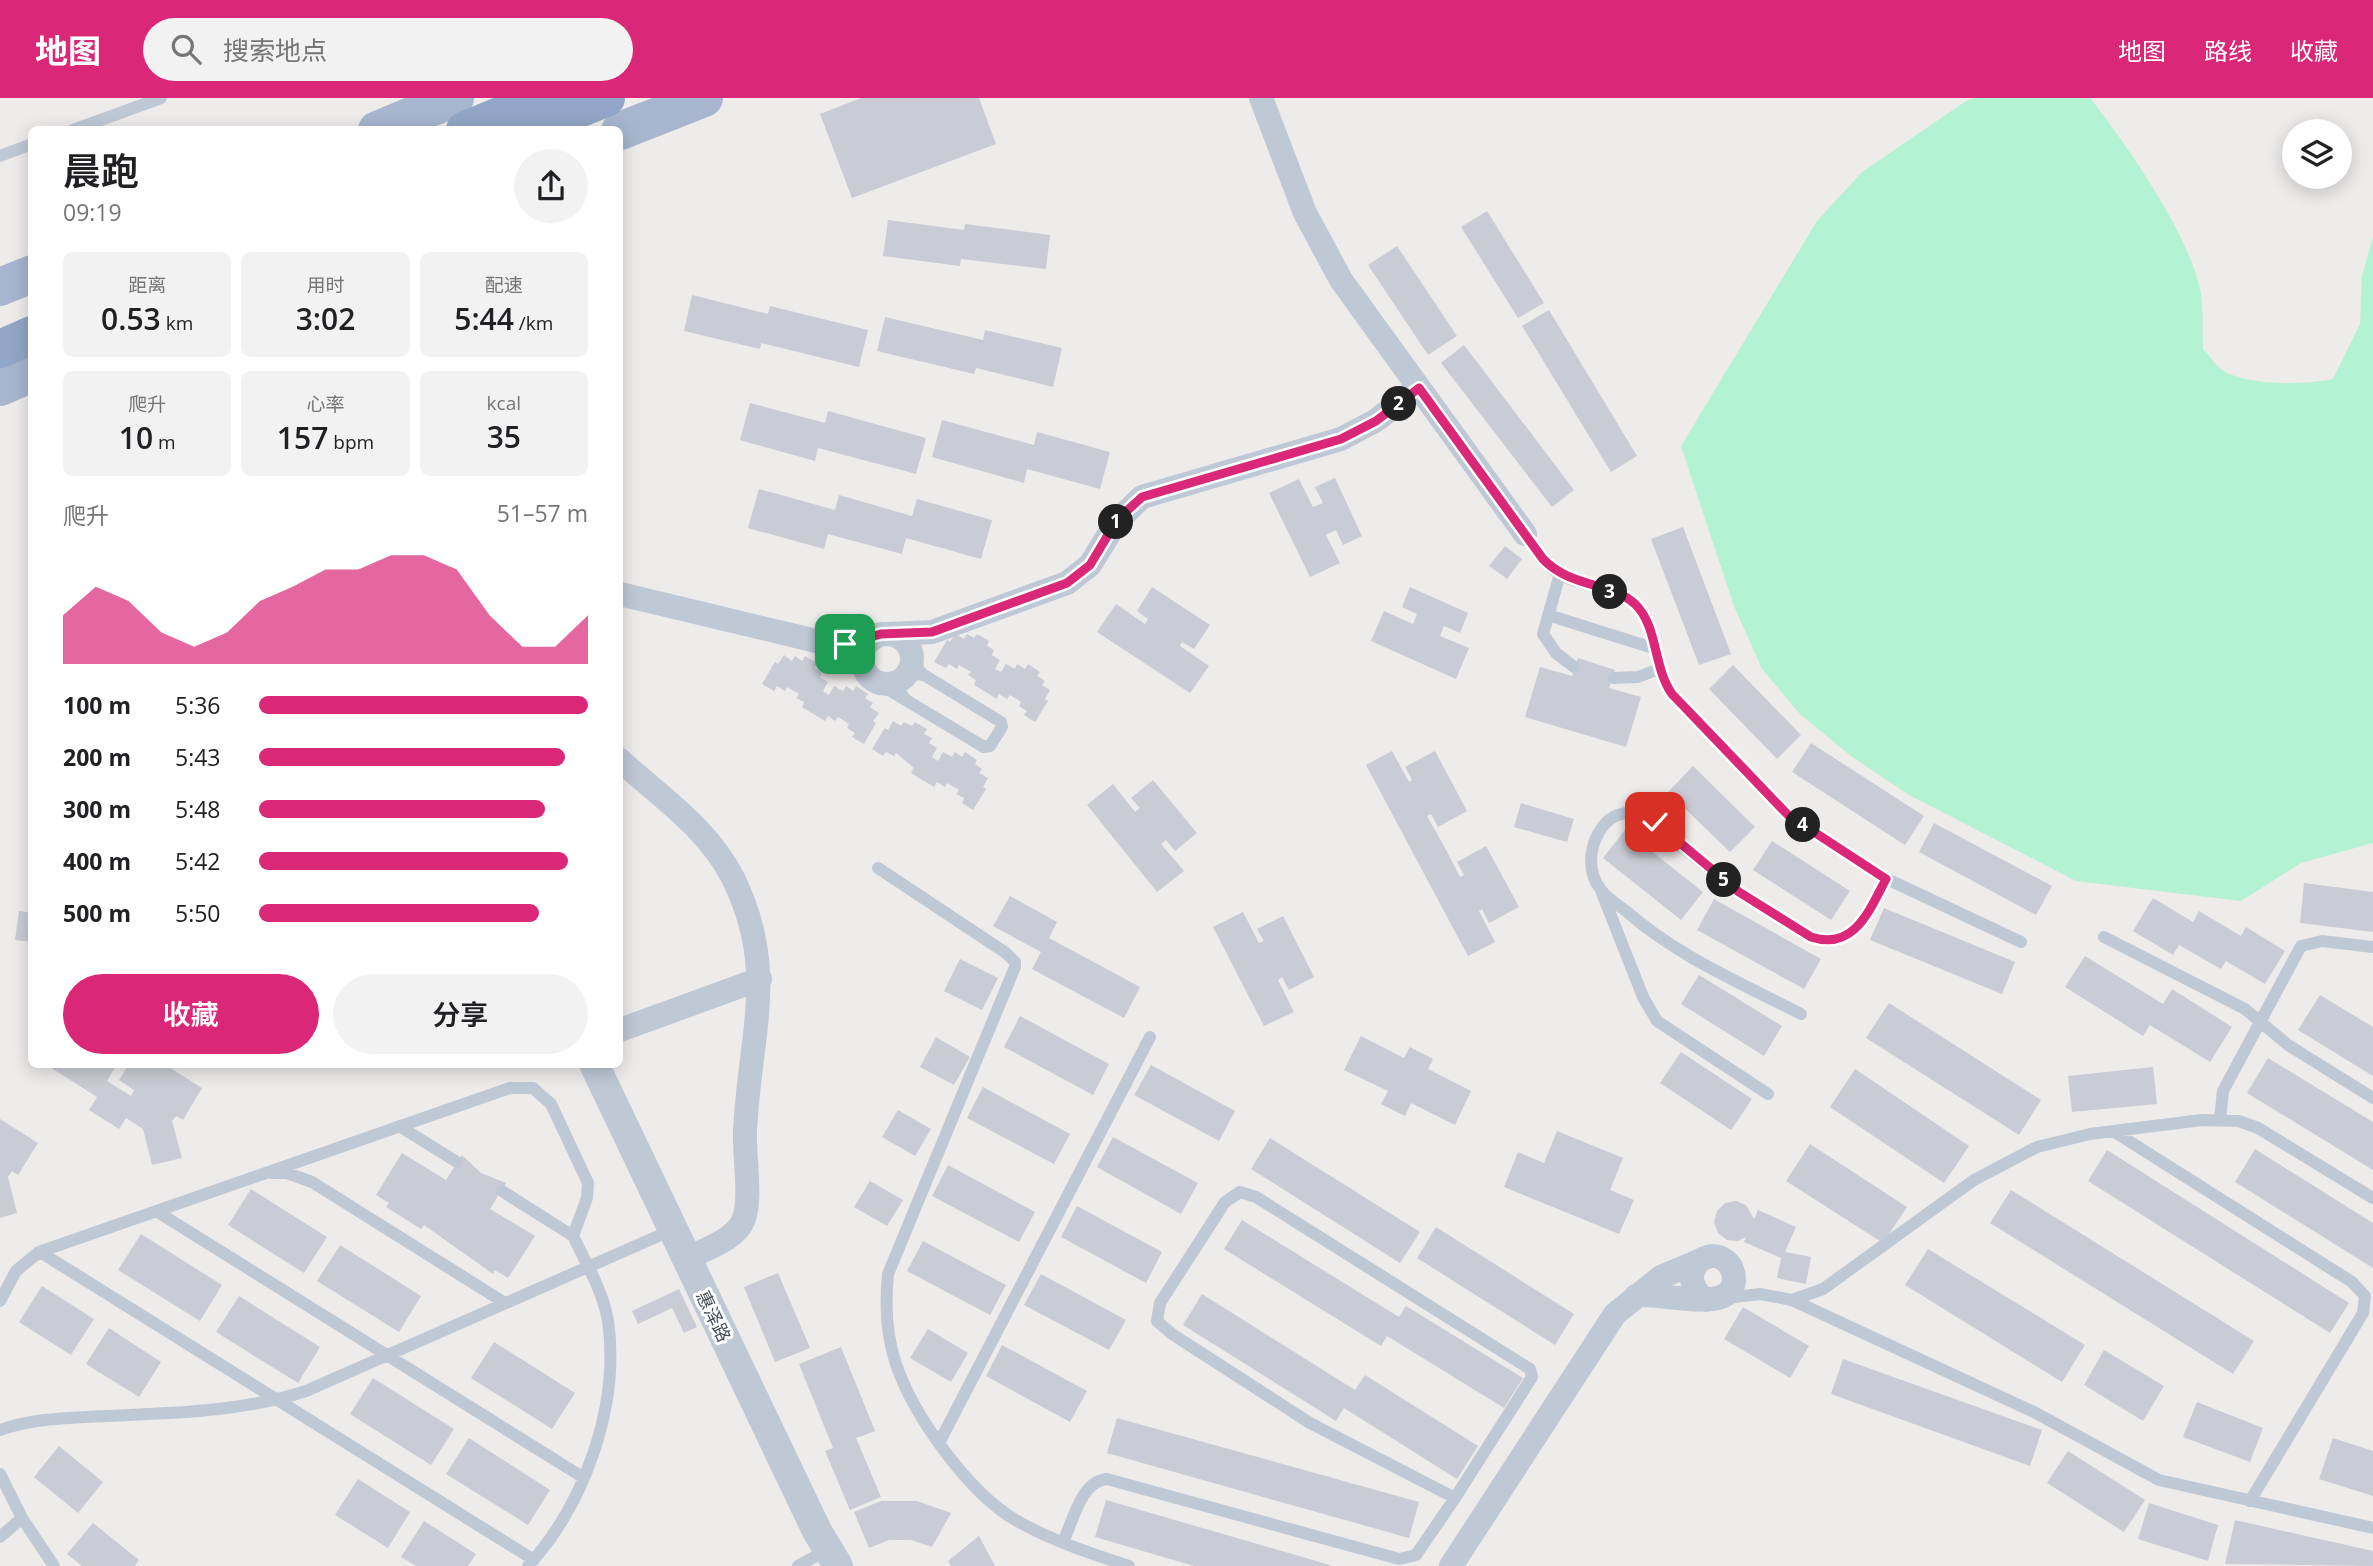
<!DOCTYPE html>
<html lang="zh">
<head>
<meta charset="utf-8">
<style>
  :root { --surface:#fff; --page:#f2f2f2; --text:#202124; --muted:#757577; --accent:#db2777 }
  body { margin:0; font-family:"Open Sans","Noto Sans SC",sans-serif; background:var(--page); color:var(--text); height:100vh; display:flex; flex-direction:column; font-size:26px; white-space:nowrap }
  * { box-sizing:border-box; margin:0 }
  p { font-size:23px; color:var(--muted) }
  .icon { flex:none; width:38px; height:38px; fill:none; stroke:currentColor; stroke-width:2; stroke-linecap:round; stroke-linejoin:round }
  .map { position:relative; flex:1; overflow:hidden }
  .drawer { position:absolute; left:28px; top:28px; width:595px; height:942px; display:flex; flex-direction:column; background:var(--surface); border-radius:10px; box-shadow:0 4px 18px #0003 }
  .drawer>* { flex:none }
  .tools { position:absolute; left:2282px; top:21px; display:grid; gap:14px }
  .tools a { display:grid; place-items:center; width:70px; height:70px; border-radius:50%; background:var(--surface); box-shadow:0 4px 18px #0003; font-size:35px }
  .pin { position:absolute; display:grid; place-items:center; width:60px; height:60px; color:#fff; margin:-30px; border-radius:14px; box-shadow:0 4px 10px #0006 }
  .km { position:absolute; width:35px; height:35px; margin:-18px; border-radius:50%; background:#222; color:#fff; font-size:19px; line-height:35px; text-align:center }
  .round { display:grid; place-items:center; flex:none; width:74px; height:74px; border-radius:37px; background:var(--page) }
  .headline { display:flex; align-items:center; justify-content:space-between; height:119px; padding:0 35px }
  h1 { font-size:38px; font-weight:600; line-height:52px }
  .stats { display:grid; grid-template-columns:repeat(3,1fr); gap:10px; height:119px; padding:7px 35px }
  .stats div { display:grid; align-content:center; border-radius:10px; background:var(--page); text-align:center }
  .stats b { font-size:30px; font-weight:600 }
  .stats small { font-size:19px; font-weight:400 }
  .stats p { font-size:19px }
  .chart { height:196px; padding:14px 35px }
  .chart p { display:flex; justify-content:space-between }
  .chart svg { width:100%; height:126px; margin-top:7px; fill:var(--accent); opacity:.7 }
  .button { display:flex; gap:14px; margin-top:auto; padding:14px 35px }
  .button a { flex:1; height:80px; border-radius:42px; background:var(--accent); color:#fff; font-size:28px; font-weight:600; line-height:80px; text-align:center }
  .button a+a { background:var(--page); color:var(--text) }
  ul { padding:0 35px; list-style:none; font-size:23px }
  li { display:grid; grid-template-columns:112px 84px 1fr; align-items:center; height:52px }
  li i { height:18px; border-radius:9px; background:var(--accent) }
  header { display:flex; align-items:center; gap:42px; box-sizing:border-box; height:98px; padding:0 35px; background:var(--accent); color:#fff }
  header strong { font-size:33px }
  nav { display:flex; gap:38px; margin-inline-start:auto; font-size:24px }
  .search { width:490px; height:63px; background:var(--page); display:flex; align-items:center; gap:18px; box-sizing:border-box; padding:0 24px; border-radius:38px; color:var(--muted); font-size:26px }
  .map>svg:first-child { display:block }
  .green { fill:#b3f2d2 }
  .building { fill:#c9ccd4 }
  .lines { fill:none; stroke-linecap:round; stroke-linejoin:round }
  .service { stroke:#bfc8d5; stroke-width:12 }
  .minor { stroke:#bfc8d5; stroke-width:24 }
  .tertiary { stroke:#bfc8d5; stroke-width:30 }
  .primary { stroke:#a7b6ce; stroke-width:38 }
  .trunk { stroke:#92a6c7; stroke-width:38 }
  .route-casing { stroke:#fff; stroke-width:14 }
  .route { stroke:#db2777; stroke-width:9 }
  .labels { text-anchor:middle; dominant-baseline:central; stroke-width:6; stroke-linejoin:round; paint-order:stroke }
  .street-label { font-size:18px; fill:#424c5a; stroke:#fff }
</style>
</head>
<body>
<header>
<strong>地图</strong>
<div class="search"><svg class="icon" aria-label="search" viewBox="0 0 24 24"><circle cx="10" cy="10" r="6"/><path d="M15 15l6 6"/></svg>搜索地点</div>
<nav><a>地图</a><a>路线</a><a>收藏</a></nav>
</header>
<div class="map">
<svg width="2373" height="1468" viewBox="0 0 2373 1468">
  <rect width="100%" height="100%" fill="#eeebeb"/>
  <path class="green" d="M 1977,0 L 2090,0 C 2127,47 2187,133 2200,191 C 2204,210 2202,232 2203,251 C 2209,257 2215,267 2222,272 C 2247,288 2305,287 2333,281 L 2360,226 L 2362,178 L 2373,139 L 2373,745 L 2301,765 L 2241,803 L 2076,783 L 1909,697 L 1851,658 L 1800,616 L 1762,571 L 1734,508 L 1681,348 L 1817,123 L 1862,74 L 1966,3 Z"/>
  <path class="building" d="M 861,0 L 979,0 L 996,46 L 852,100 L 820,16 Z
    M 1487,113 L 1544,205 L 1518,220 L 1461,129 Z
    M 888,122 L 964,132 L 965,126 L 1050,137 L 1046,171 L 961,161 L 960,168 L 883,158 Z
    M 1397,148 L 1457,238 L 1428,257 L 1368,167 Z
    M 692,197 L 768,216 L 770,208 L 868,232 L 859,269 L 761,245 L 760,251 L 684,233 Z
    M 1549,212 L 1637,358 L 1611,374 L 1522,228 Z
    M 885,219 L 983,242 L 985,232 L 1062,250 L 1053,289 L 976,270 L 974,276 L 877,253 Z
    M 1464,247 L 1574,392 L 1552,409 L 1441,265 Z
    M 750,305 L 825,325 L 828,313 L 926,340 L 916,376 L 818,350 L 815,363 L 740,342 Z
    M 942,322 L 1034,347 L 1037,334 L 1110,354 L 1100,391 L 1027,371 L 1024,385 L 932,359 Z
    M 1335,380 L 1362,438 L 1343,447 L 1336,432 L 1326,437 L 1340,465 L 1310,479 L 1269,395 L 1299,381 L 1313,409 L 1323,405 L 1315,389 Z
    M 759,391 L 835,412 L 839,397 L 912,418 L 917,401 L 992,422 L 981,461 L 906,440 L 902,456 L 828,436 L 824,451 L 748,430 Z
    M 1683,429 L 1731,556 L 1699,567 L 1651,441 Z
    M 1505,448 L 1522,461 L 1507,481 L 1489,468 Z
    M 1152,489 L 1210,527 L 1194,551 L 1182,544 L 1180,548 L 1209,568 L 1190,595 L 1097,534 L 1116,506 L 1145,526 L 1148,521 L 1137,513 Z
    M 1410,489 L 1468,515 L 1460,535 L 1444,528 L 1440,538 L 1469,550 L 1456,581 L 1371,543 L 1384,513 L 1413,526 L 1417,516 L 1402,509 Z
    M 955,535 L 964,541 L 967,536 L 974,540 L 977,536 L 989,543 L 987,548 L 994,552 L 992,557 L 1000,562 L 995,571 L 1001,574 L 1006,566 L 1015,571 L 1017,566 L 1025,571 L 1028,566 L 1040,574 L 1037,578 L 1045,583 L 1042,587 L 1050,592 L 1045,601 L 1048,603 L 1035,624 L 1024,617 L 1027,613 L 1019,608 L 1021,604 L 1010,597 L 1007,601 L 999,596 L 997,601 L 974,587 L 976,582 L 968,577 L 971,574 L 959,567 L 957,571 L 949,566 L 946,570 L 934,564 L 947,542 L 950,544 Z
    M 784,557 L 792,563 L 795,558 L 802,563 L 805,558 L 817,565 L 815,570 L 822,575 L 820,579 L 828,584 L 823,593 L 829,597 L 834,588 L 843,593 L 846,588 L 853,593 L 856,588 L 868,596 L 865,600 L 873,605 L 870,609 L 879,615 L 873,623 L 876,625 L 864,646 L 852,639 L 855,635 L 847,630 L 849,626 L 838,619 L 835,623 L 828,618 L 825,623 L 802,609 L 804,604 L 796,600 L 799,596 L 787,589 L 785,593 L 777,588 L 774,593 L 762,586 L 775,564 L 778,566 Z
    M 1578,560 L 1615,572 L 1609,590 L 1641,599 L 1626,649 L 1525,619 L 1540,569 L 1572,578 Z
    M 1733,567 L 1801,637 L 1777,661 L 1709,591 Z
    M 893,623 L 901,628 L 904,624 L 912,628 L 915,624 L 927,631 L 924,636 L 932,640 L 929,645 L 937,650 L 932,659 L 938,663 L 943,654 L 952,659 L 955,654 L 962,659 L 965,654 L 977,662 L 975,666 L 982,671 L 979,675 L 988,680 L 983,689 L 986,691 L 973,712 L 962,705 L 964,700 L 956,696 L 959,692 L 947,685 L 945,689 L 937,684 L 934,689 L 911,675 L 914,670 L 896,655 L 894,658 L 886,654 L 883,658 L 872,651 L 885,630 L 888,632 Z
    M 1811,645 L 1924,718 L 1905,747 L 1792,674 Z
    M 1392,653 L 1409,684 L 1412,682 L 1405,669 L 1435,653 L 1467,713 L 1438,729 L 1431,716 L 1427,718 L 1444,748 L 1460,779 L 1464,777 L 1457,764 L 1486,748 L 1519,809 L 1489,825 L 1482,811 L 1479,813 L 1495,844 L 1468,858 L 1366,667 Z
    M 1693,668 L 1755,729 L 1730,754 L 1668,694 Z
    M 1153,682 L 1197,735 L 1175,753 L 1166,742 L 1161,746 L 1184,773 L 1157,794 L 1087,707 L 1113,686 L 1135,714 L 1140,710 L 1131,700 Z
    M 1521,705 L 1574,721 L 1567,744 L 1514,729 Z
    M 1934,725 L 2052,788 L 2036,817 L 1919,754 Z
    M 1625,732 L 1703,794 L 1681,822 L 1603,760 Z
    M 1772,743 L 1850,793 L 1831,822 L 1753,772 Z
    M 2304,785 L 2373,794 L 2373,834 L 2300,825 Z
    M 1010,798 L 1057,824 L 1049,840 L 1140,889 L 1124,920 L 1032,871 L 1041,854 L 993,828 Z
    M 2153,800 L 2193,824 L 2199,813 L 2241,838 L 2246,829 L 2285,853 L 2265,886 L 2226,863 L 2221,871 L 2179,847 L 2173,857 L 2133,833 Z
    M 1714,801 L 1821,861 L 1804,891 L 1697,832 Z
    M 1884,810 L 2015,864 L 2002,896 L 1870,842 Z
    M 19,813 L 32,815 L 32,844 L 15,842 Z
    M 1243,814 L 1259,845 L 1264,843 L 1257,831 L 1283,818 L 1314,879 L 1289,892 L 1282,879 L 1278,882 L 1294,914 L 1264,928 L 1213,829 Z
    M 2085,858 L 2163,906 L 2172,891 L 2232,929 L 2210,964 L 2150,927 L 2143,938 L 2065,889 Z
    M 960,861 L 998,880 L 982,912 L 944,893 Z
    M 1699,877 L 1782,928 L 1764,958 L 1681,906 Z
    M 2320,897 L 2373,929 L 2373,978 L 2298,932 Z
    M 1889,905 L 2041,1002 L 2019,1037 L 1866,940 Z
    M 1020,918 L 1109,966 L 1093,997 L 1004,949 Z
    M 1361,938 L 1404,960 L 1410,949 L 1433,961 L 1428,971 L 1471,993 L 1455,1027 L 1411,1005 L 1405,1018 L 1381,1006 L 1388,993 L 1344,972 Z
    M 936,939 L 970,959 L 954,987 L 920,969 Z
    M 1681,954 L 1752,1001 L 1731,1032 L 1660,985 Z
    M 2268,960 L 2373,1024 L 2373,1072 L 2247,995 Z
    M 45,966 L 117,966 L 107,983 L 131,998 L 134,992 L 119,982 L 129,966 L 164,966 L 202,990 L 183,1022 L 176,1018 L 172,1023 L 182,1060 L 152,1067 L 143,1031 L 126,1020 L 119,1031 L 89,1012 L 97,999 Z
    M 1151,967 L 1235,1013 L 1219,1043 L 1134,997 Z
    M 2153,969 L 2157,1006 L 2072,1014 L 2068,978 Z
    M 1855,971 L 1969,1048 L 1944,1085 L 1830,1009 Z
    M 983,989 L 1070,1036 L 1054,1066 L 967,1020 Z
    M 898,1012 L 931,1031 L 915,1058 L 882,1039 Z
    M 0,1021 L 38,1045 L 18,1077 L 12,1073 L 8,1079 L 17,1115 L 0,1120 Z
    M 1557,1033 L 1623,1060 L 1610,1092 L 1634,1102 L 1619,1136 L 1504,1089 L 1518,1054 L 1544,1065 Z
    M 1113,1039 L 1198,1085 L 1181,1116 L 1097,1069 Z
    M 1270,1040 L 1420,1134 L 1400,1165 L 1251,1071 Z
    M 1810,1046 L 1907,1109 L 1883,1145 L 1786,1083 Z
    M 2255,1051 L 2373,1125 L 2373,1170 L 2235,1084 Z
    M 2107,1052 L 2349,1205 L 2330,1235 L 2088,1083 Z
    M 402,1055 L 446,1082 L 462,1057 L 481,1075 L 506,1085 L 490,1111 L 535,1138 L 508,1180 L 495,1172 L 493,1176 L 424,1127 L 421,1131 L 386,1109 L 389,1105 L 376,1097 Z
    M 948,1067 L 1035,1114 L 1019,1144 L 932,1098 Z
    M 870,1083 L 903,1102 L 887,1128 L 854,1109 Z
    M 251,1091 L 327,1139 L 304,1175 L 228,1127 Z
    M 2011,1092 L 2254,1243 L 2233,1276 L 1990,1125 Z
    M 1736,1103 L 1746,1107 L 1754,1121 L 1758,1112 L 1796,1129 L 1785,1154 L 1811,1159 L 1806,1186 L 1777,1180 L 1781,1160 L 1744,1144 L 1746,1139 L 1738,1143 L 1727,1142 L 1718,1135 L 1714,1124 L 1717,1113 L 1725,1105 Z
    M 1077,1108 L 1162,1154 L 1146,1185 L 1061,1139 Z
    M 1242,1122 L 1399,1219 L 1406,1208 L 1523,1280 L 1504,1310 L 1387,1238 L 1381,1248 L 1224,1151 Z
    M 1436,1129 L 1574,1216 L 1555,1247 L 1417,1160 Z
    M 141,1136 L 222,1187 L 200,1223 L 118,1172 Z
    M 923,1143 L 1006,1187 L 990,1217 L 907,1173 Z
    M 340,1147 L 421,1198 L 399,1234 L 317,1183 Z
    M 1928,1151 L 2085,1247 L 2062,1284 L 1905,1187 Z
    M 778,1175 L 810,1250 L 775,1264 L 744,1189 Z
    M 1041,1176 L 1126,1222 L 1109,1252 L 1024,1207 Z
    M 42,1188 L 94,1221 L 71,1257 L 19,1224 Z
    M 679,1191 L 697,1229 L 684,1235 L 672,1210 L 638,1226 L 632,1213 Z
    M 1202,1196 L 1355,1292 L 1365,1277 L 1478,1348 L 1457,1381 L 1344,1310 L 1336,1323 L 1183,1227 Z
    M 239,1198 L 320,1249 L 298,1285 L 216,1234 Z
    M 1743,1209 L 1809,1248 L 1790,1280 L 1724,1241 Z
    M 109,1230 L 161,1264 L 139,1299 L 86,1266 Z
    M 928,1231 L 968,1255 L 951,1284 L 910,1260 Z
    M 494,1244 L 575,1295 L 552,1331 L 471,1280 Z
    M 1002,1247 L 1087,1293 L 1070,1324 L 986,1278 Z
    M 841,1249 L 875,1333 L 856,1340 L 881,1399 L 850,1412 L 825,1353 L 833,1350 L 799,1266 Z
    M 2104,1252 L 2164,1288 L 2143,1323 L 2084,1287 Z
    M 1843,1261 L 2042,1332 L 2030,1368 L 1831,1296 Z
    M 373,1280 L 454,1331 L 431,1367 L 350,1316 Z
    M 2197,1304 L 2263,1330 L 2250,1364 L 2183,1339 Z
    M 1117,1320 L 1419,1404 L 1409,1440 L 1107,1355 Z
    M 469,1340 L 550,1392 L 528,1427 L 446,1376 Z
    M 2333,1340 L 2373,1353 L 2373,1398 L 2319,1381 Z
    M 59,1348 L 103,1384 L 78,1415 L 34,1379 Z
    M 2068,1353 L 2145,1402 L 2124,1434 L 2047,1385 Z
    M 358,1381 L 410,1414 L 388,1450 L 335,1417 Z
    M 1106,1402 L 1330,1467 L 1330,1468 L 1194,1468 L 1095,1439 Z
    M 881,1403 L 917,1403 L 951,1415 L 932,1449 L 911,1442 L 889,1442 L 869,1450 L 854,1414 Z
    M 2149,1405 L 2218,1427 L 2208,1463 L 2138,1441 Z
    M 2235,1422 L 2373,1453 L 2373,1468 L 2225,1466 Z
    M 424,1423 L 476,1456 L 468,1468 L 416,1468 L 401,1459 Z
    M 93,1425 L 139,1462 L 135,1468 L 82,1468 L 67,1456 Z
    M 979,1438 L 995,1468 L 951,1468 L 948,1463 Z"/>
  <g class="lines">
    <path class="service" d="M 73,32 L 161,0
      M 0,58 L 32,46
      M 1525,436 C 1537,452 1547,471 1565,479 C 1587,489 1618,489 1635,507 C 1658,529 1653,569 1672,596 L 1788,717 L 1887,781 L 2021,844
      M 1560,476 L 1543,536 L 1556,555 L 1574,569
      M 1548,517 L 1653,550
      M 1614,580 L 1638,579 L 1659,571
      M 876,584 L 984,649 L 990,648 L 1002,629 L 1001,624 L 924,577 L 916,569 L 913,558
      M 905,601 L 898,592 L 901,583 L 914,576 L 924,577
      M 878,770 L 1006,855 L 1015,864 L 1015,869 L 888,1176 C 885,1207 886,1237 896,1266 C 914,1319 970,1397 1019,1424 C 1053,1443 1092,1456 1129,1468
      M 1602,795 L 1643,899 L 1657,923 L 1768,996
      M 2104,839 L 2245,911 L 2288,947 L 2373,1000
      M 1801,916 C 1741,885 1677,858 1626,813 C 1618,807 1607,800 1601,792 C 1586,773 1589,745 1604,727 C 1614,715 1627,713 1642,716 L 1739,795 L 1811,839 C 1854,853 1869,813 1887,781
      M 2220,1021 L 2223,993 L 2301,848 L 2322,843 L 2373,849
      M 399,1028 L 457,1064
      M 2113,1033 L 2352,1184 L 2365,1198 L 2363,1215 L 2250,1403
      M 272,1075 L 287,1075 L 312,1084 L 505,1205
      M 502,1093 L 573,1138
      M 156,1113 L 584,1380
      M 40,1154 L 534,1462
      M 1726,1200 L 1760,1196 L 1792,1202 L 1823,1191 L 1974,1082 L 2037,1049 L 2090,1036 L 2202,1022 L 2239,1023 L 2258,1030 L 2373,1100
      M 1792,1202 L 2034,1314 L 2159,1382 L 2373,1430
      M 0,1203 L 16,1173 L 39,1154 L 510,990 L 533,990 L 551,1006 L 588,1085 L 587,1100 L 573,1138 C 586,1165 603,1193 608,1223 C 620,1307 585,1406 528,1468
      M 0,1332 C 34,1320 70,1320 106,1318 C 174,1315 241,1314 306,1293 L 672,1132
      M 939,1345 L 1150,939
      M 0,1376 L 22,1420 L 54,1468
      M 0,1439 L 22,1420
      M 1063,1444 C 1073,1423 1081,1383 1107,1381 L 1399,1461 L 1416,1457 L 1455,1400 L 1310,1325 L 1172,1236 L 1157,1223 L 1160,1205 L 1225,1104 L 1240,1094 L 1256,1099 L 1530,1271 L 1532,1279 L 1455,1400
      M 798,1468 L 827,1452"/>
    <path class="minor" d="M 1261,0 L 1305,115 L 1341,182 L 1525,436
      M 620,496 L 833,547 L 857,545 L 881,536
      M862 561a25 25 0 1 1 50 0a25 25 0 1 1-50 0Z
      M 889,536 L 932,534 L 1067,485 L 1090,467 L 1117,423 L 1142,399 L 1341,341 L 1375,323 L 1419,290
      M 620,662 C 660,699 707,729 733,780 C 779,873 749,938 745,1034 C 744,1058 752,1103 743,1123 C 735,1142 704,1151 687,1161
      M 620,932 L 760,881
      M 1636,1198 C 1660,1193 1731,1217 1734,1183 C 1734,1176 1732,1168 1726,1163 C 1704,1145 1674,1180 1706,1202
      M 1451,1468 L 1615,1216 L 1661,1179 L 1701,1162"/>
    <path class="tertiary" d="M 594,966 L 817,1433 L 838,1468"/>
    <path class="primary" d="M 377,32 L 455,0
      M 620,33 L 704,0
      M 0,189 L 32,176
      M 0,289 L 32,275"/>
    <path class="trunk" d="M 465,32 L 544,0
      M 527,32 L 606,0
      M 0,251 L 32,237"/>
  </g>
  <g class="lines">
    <defs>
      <path id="route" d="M 845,546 L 881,536 L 932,534 L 1067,485 L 1090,467 L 1117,422 L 1142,399 L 1341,341 L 1376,323 L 1419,290 L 1543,461 C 1571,490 1611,484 1635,506 C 1658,528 1653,569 1672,596 L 1788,717 L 1886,781 C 1869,813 1854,853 1811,839 L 1739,794 L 1655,724"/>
    </defs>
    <use href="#route" class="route-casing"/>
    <use href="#route" class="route"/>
  </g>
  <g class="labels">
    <g class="street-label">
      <text transform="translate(714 1218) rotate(64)">惠泽路</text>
    </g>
  </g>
</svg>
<div class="tools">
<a><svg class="icon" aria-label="layers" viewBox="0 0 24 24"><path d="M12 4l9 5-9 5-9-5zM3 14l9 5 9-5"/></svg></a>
</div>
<div class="pin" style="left:845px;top:546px;background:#1e9e55"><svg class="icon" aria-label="arrive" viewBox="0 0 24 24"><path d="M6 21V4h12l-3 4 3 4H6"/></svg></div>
<div class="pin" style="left:1655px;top:724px;background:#d93025"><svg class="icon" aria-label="check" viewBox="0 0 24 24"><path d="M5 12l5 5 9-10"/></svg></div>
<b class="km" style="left:1116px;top:424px">1</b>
<b class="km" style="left:1399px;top:306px">2</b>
<b class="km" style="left:1610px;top:494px">3</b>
<b class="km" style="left:1803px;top:727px">4</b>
<b class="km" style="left:1724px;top:782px">5</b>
<section class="drawer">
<div class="headline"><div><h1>晨跑</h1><p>09:19</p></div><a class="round"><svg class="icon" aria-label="share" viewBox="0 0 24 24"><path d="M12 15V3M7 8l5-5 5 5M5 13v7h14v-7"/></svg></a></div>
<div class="stats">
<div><p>距离</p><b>0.53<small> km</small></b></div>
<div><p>用时</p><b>3:02</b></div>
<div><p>配速</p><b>5:44<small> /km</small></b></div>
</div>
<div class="stats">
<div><p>爬升</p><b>10<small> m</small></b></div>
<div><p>心率</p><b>157<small> bpm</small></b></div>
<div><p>kcal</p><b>35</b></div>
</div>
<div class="chart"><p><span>爬升</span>51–57 m</p>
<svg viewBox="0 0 160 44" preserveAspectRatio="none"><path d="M0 44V27L10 17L20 22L30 33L40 38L50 33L60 22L70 17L80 11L90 11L100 6L110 6L120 11L130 27L140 38L150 38L160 27V44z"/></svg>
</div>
<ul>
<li><b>100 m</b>5:36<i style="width:100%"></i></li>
<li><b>200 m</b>5:43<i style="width:93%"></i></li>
<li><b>300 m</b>5:48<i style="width:87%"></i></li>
<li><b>400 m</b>5:42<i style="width:94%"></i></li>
<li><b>500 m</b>5:50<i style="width:85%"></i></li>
</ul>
<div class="button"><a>收藏</a><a>分享</a></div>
</section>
</div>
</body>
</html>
